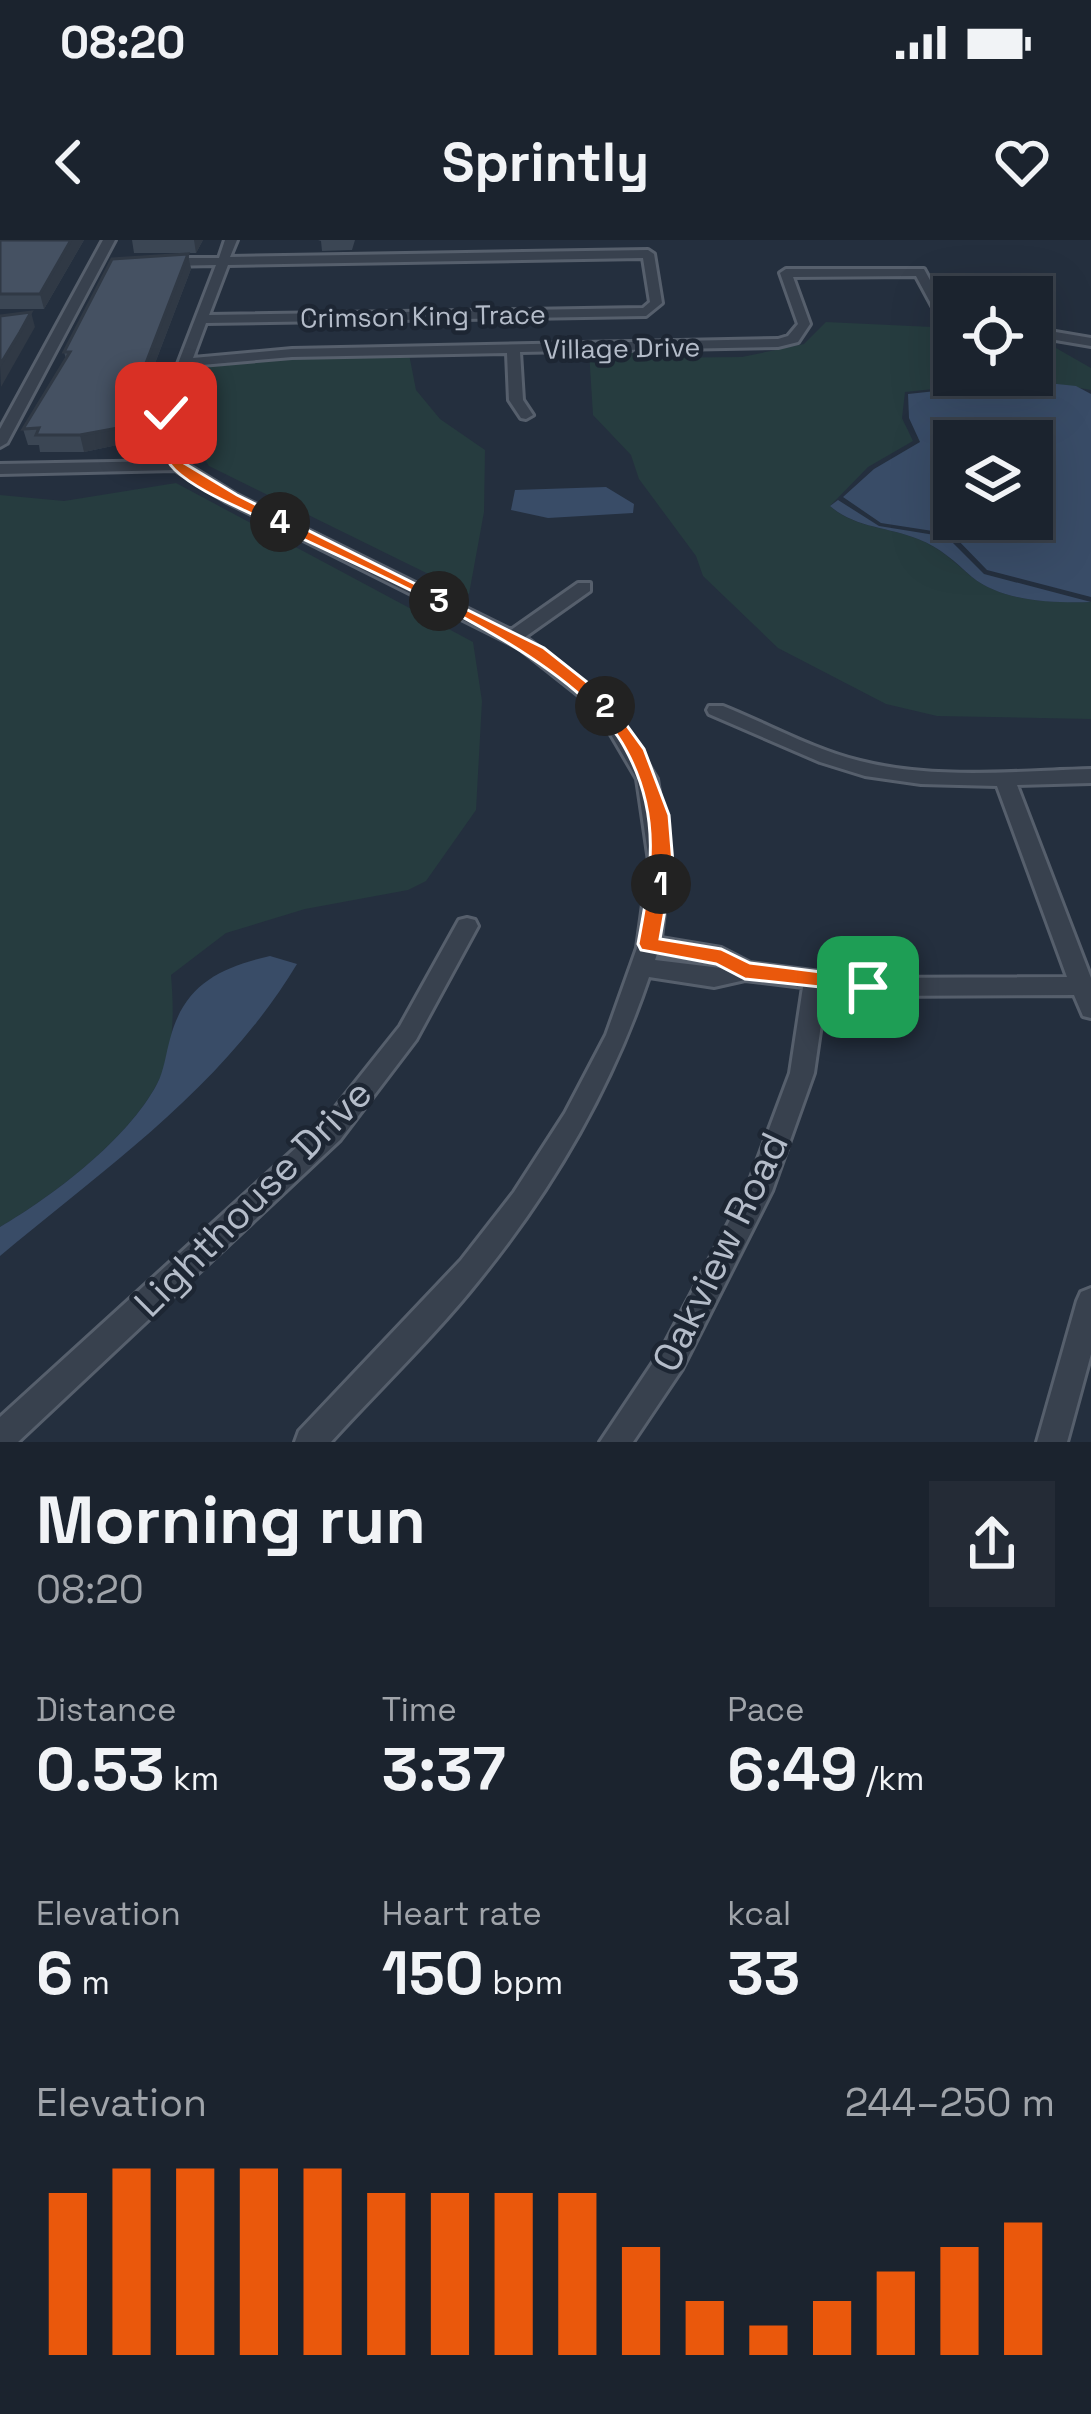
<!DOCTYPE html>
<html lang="en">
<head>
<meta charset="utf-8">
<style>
  :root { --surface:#1b232e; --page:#242b36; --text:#f1f3f6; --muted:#a0a4aa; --line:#39404a; --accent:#ea580c }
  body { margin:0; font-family:"Space Grotesk",sans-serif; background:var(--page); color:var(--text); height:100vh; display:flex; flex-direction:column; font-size:45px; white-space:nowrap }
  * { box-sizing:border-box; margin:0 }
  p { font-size:39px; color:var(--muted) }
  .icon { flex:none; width:66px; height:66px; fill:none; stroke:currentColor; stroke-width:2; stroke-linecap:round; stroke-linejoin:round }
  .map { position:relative; height:1202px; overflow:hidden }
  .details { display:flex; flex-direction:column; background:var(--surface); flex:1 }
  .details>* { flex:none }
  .fabs { position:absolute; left:933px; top:36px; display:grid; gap:24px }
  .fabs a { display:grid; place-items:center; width:120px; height:120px; border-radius:0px; background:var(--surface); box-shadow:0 12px 48px #0002,0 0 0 3px var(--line); font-size:60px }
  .pin { position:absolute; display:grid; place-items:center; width:102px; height:102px; color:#fff; margin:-51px; border-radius:24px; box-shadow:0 6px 18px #0006 }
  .km { position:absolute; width:60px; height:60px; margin:-30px; border-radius:50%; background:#222; color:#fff; font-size:33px; line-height:60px; text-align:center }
  .round { display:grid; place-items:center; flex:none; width:126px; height:126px; border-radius:0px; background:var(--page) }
  .overview { display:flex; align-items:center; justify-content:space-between; height:204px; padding:0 36px }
  h1 { font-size:66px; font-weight:600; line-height:90px }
  .figures { display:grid; grid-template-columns:repeat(3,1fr); gap:18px; height:204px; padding:12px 36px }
  .figures div { display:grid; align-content:center }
  .figures b { font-size:60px; font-weight:600 }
  .figures small { font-size:33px; font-weight:400 }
  .figures p { font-size:33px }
  .chart { height:336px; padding:24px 36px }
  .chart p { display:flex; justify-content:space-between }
  .chart svg { width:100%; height:216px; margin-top:12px; stroke:var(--accent); stroke-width:6 }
  .status { display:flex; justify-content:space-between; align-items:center; height:84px; padding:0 60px; background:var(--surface); direction:ltr }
  .status svg { height:33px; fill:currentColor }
  header { display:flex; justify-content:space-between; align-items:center; height:156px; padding:0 36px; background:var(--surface); font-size:54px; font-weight:600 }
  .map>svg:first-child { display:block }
  .green { fill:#263c3f }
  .water { fill:#394c67; fill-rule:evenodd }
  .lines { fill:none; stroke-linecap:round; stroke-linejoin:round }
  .minor-casing { stroke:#565f6c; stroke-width:6 }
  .minor { fill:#38414e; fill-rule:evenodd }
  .wall { fill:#3b4654 }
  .shaded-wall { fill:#303945 }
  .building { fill:#455162; stroke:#303945; stroke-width:3 }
  .route { fill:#ea580c; stroke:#fff; stroke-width:3 }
  .labels { text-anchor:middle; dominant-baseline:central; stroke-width:9; stroke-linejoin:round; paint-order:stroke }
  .far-street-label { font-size:27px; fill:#b4bcc9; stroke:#1d2633 }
  .near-street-label { font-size:39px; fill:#b4bcc9; stroke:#1d2633 }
</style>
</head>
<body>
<div class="status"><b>08:20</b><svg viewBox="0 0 49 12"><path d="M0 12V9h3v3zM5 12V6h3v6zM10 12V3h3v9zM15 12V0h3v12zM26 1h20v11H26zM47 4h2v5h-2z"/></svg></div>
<header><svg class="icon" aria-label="back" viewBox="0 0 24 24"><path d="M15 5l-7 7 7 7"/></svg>Sprintly<svg class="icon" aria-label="heart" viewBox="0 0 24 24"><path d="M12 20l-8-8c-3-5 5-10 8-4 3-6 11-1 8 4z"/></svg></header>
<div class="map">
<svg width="1091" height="1202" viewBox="0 0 1091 1202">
  <rect width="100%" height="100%" fill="#242f3e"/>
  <path class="green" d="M 826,82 L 954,88 L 954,135 L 1032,135 L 1032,99 L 1042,100 L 1091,128 L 1091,150 L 1029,139 L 905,152 L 902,178 L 913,201 L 868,227 L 830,266 C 854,288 889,287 918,299 C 941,308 954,322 972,337 C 1003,362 1053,363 1091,362 L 1091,479 L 937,476 L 886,464 L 778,408 L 703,336 L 696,316 L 639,239 L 631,215 L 593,175 L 589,111 L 642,110 L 641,118 L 742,117 L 804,104 Z
    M 409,114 L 416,150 L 440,179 L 485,210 L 484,272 L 469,354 L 209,226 L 183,185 L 211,125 L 280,116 Z
    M 176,243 L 473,402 L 482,461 L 476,570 L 426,641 L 408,650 L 305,669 L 226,693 L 171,735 C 174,771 175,811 157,844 C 127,900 54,955 0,987 L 0,255 L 64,261 Z"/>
  <path class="water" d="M 1029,141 L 1076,146 L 1091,154 L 1091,357 L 987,330 L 952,294 L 881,283 L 843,257 L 874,229 L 920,202 L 909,178 L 908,154 ZM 1032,201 L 1032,279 L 954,279 L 954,201 Z
    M 606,247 L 634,264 L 633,273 L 548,278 L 511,270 L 515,250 Z
    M 838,260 L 879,286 L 947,297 L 984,334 L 1091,362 C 1054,363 1003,362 972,337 C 954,321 941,308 918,299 C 889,287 855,288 830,266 Z
    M 270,716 L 297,724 C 223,847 108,926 0,1016 L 0,987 C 53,956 128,899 157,844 C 164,831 166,813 170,799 C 184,745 219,728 270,716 Z"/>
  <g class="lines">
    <defs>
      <path id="minor" d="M 103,0 L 115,0 L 7,203 L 0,207 L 0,189 Z
        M 225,0 L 237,0 L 230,17 L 648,10 L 654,14 L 662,63 L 646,76 L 206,83 L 193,118 L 292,109 L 778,99 L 788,96 L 798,84 L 780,33 L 786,29 L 924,29 L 945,68 L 954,73 L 954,82 L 936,73 L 916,36 L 793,37 L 810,84 L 798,102 L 778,107 L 520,112 L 523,160 L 533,175 L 526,179 L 521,178 L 509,160 L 507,113 L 292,117 L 190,126 L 173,173 L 172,188 L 185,223 L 237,255 L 511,390 L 578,343 L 590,343 L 590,351 L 525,397 L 610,461 L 657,539 L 670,621 L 661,698 L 721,708 L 750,723 L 868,738 L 1067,737 L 997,546 L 921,544 L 865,536 L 820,522 L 709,474 L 707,470 L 709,466 L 723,466 C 768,484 812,509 860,521 C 935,540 1015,531 1091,529 L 1091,543 L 1017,545 L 1091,738 L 1091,778 L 1083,776 L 1074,755 L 868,756 L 826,750 L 814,833 L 772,951 L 682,1129 L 633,1202 L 600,1202 L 662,1109 L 747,948 L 790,833 L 803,747 L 745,740 L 714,747 L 649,737 C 612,847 553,949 480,1039 C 434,1097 380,1148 331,1202 L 295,1202 L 299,1191 L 461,1020 L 514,952 L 565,873 L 606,795 L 637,708 L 649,621 L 637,539 L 596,469 L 519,408 L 225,261 L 175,230 L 0,234 L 0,224 L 169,221 L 158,188 L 159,173 L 216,25 L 165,26 L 159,22 L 165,18 L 219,18 ZM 643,18 L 650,62 L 643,68 L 209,75 L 228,25 ZM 657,714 L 716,725 L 721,728 L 655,720 Z
        M 1032,88 L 1091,98 L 1091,106 L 1032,96 Z
        M 467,678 L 475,680 L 478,686 L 416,800 L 340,900 L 18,1202 L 0,1202 L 0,1177 L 322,884 L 400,786 L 459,680 Z
        M 1091,1048 L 1091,1114 L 1067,1202 L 1037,1202 L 1077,1061 L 1081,1052 Z"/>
    </defs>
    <use href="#minor" class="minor-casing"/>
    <use href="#minor" class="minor"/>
  </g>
  <path class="wall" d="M 0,0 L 84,0 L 44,69 L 0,69 Z
    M 132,0 L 203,0 L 196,13 L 134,13 Z
    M 318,0 L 355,0 L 352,10 L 322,11 L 321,1 Z
    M 188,14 L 191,29 L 149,139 L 131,169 L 133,176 L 122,204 L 84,212 L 40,212 L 39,205 L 28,205 L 23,189 L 66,119 L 64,112 Z"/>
  <path class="shaded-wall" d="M 71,0 L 84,0 L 44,69 L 40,54 Z
    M 194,0 L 203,0 L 196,13 Z
    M 188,14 L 191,29 L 149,139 L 131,169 L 133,176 L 122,204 L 84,212 L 80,195 L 123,159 Z
    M 31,72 L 35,87 L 1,147 L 0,125 Z"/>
  <path class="building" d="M 0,0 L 71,0 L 40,54 L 0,54 Z
    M 188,14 L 146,123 L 123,159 L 129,159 L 118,188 L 80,195 L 36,195 L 39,188 L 23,189 L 70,112 L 64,112 L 112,19 Z
    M 31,72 L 20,92 L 0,125 L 0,76 Z"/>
  <path class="route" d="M 161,170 L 173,173 L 172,193 L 184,223 L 237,255 L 544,408 L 607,458 L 644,509 L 669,575 L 673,624 L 660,699 L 721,709 L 750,723 L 868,738 L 879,747 L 876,753 L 745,739 L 716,724 L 641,710 L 638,704 C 651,634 662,576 626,510 C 575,413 369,333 270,283 C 240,267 200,253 175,230 C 161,217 157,187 161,170 Z"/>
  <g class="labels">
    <g class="far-street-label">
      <text transform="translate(423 76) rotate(-1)">Crimson King Trace</text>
      <text transform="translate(622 108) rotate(-1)">Village Drive</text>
    </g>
    <g class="near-street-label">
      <text transform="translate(253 958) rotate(-45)">Lighthouse Drive</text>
      <text transform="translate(720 1012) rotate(-64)">Oakview Road</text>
    </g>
  </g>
</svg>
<div class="fabs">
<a><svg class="icon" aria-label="locate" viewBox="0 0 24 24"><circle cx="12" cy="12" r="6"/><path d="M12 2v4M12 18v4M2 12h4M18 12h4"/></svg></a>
<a><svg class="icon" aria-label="layers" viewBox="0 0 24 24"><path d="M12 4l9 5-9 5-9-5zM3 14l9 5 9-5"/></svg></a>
</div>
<div class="pin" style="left:868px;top:747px;background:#1e9e55"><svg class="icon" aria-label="arrive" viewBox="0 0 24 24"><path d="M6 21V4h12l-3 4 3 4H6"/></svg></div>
<div class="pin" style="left:166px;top:173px;background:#d93025"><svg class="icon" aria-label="check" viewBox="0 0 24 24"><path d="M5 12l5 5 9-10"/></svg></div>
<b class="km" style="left:661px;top:644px">1</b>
<b class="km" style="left:605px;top:466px">2</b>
<b class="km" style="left:439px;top:361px">3</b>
<b class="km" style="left:280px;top:282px">4</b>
</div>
<section class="details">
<div class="overview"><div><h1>Morning run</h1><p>08:20</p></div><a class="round"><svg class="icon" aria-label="share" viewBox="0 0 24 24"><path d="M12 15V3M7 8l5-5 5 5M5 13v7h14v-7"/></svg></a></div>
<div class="figures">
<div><p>Distance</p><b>0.53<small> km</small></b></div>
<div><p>Time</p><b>3:37</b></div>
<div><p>Pace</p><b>6:49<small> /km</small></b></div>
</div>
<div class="figures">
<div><p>Elevation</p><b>6<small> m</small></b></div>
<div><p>Heart rate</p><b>150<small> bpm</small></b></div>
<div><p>kcal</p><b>33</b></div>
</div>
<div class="chart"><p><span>Elevation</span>244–250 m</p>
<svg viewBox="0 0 160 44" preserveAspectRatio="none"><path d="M5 44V11M15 44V6M25 44V6M35 44V6M45 44V6M55 44V11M65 44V11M75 44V11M85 44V11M95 44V22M105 44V33M115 44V38M125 44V33M135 44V27M145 44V22M155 44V17"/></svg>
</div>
</section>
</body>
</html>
